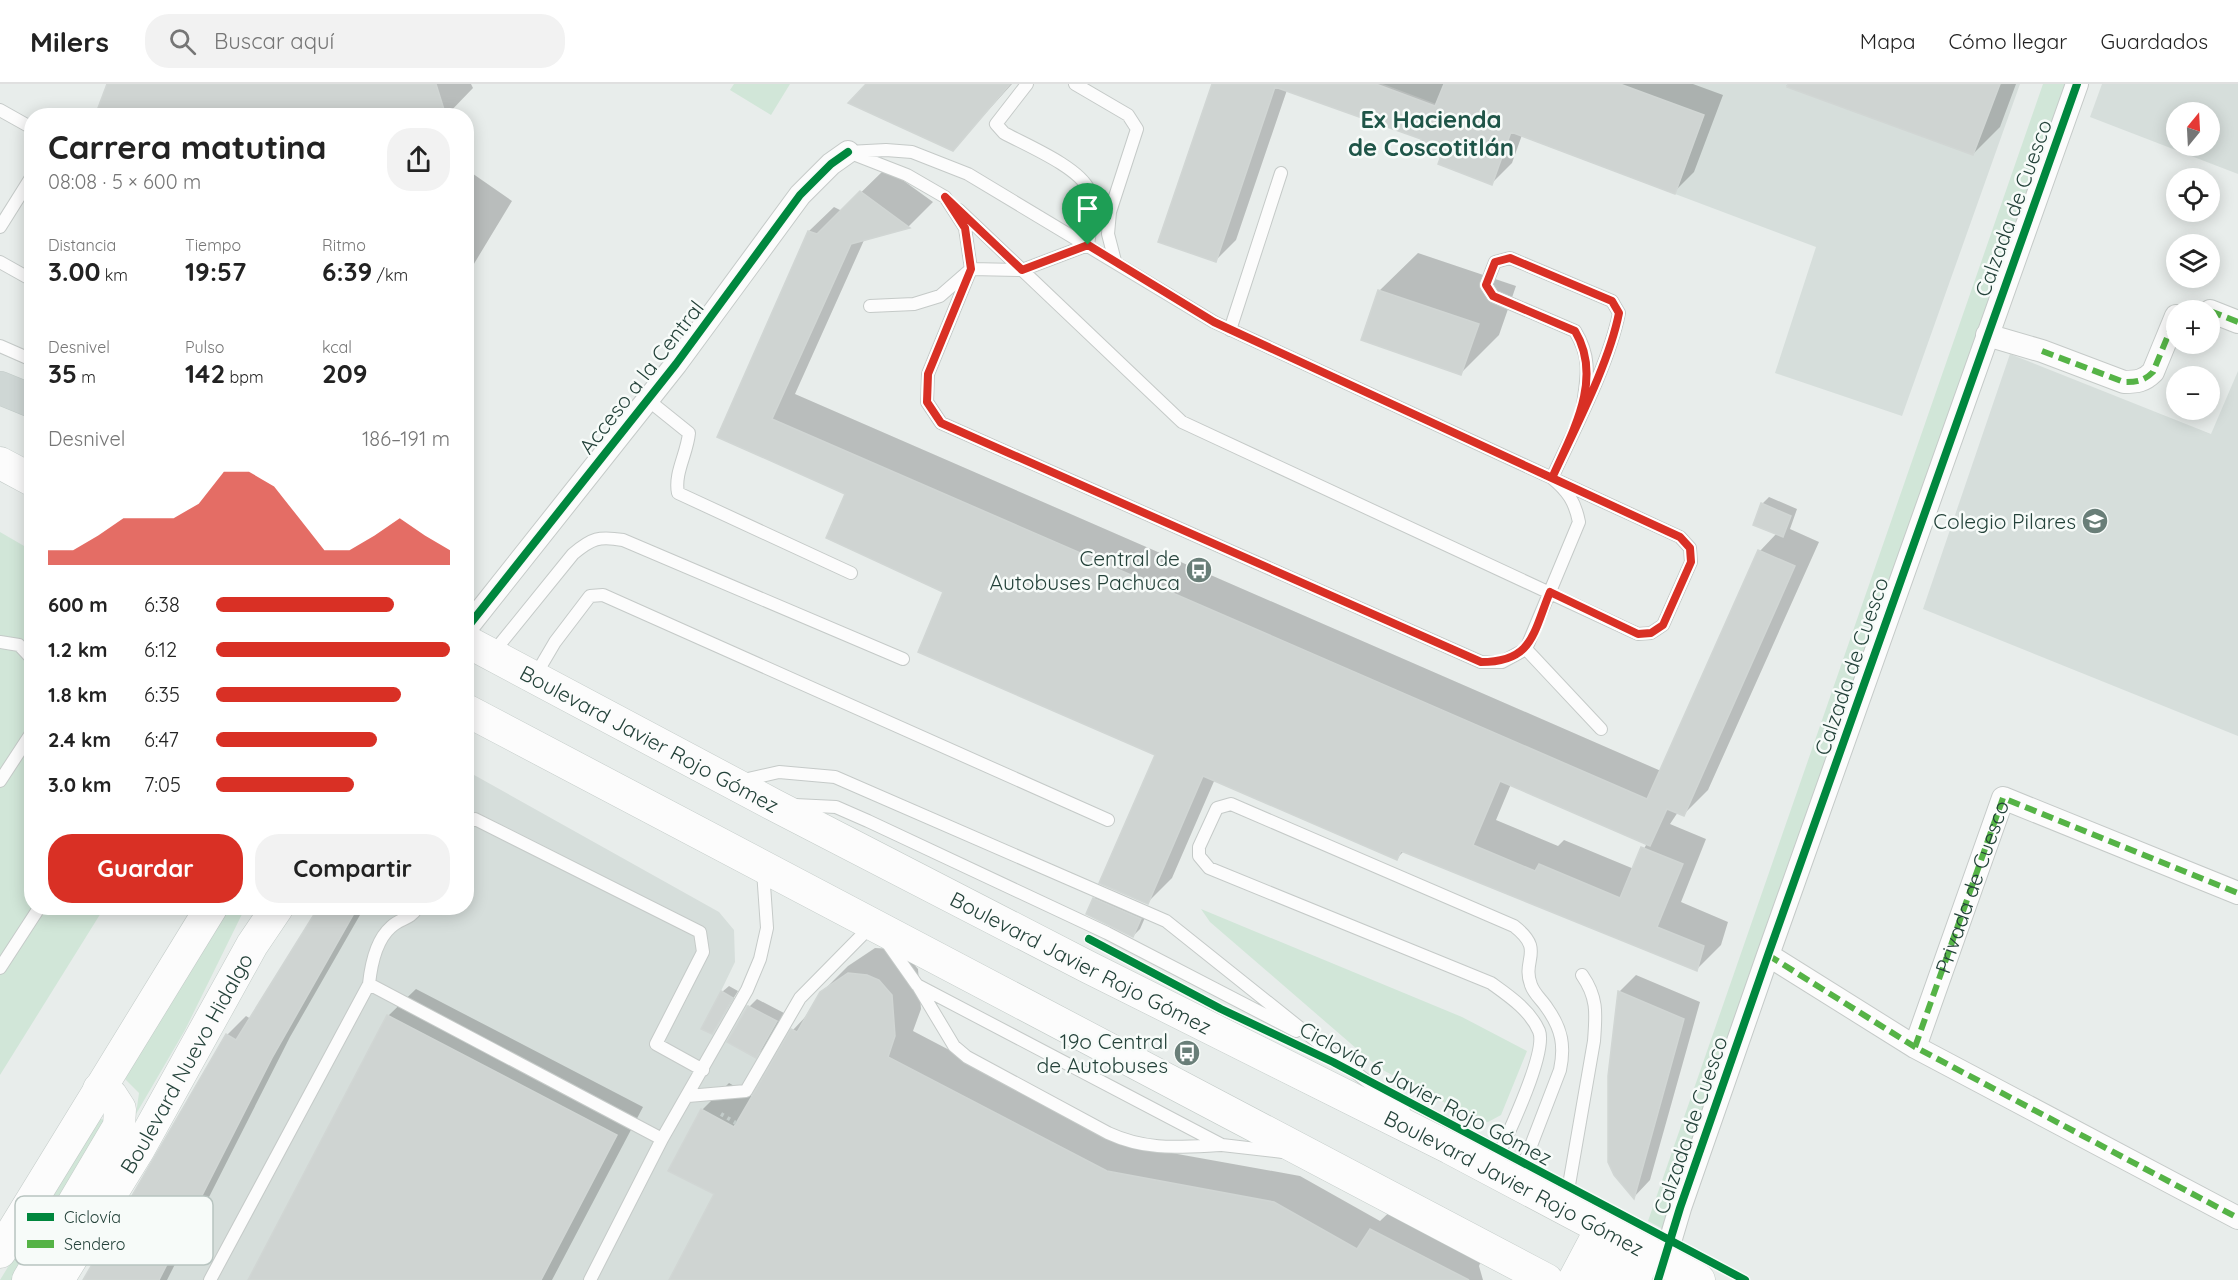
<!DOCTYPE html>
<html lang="es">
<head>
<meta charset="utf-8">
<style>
  :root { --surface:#fff; --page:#f2f2f2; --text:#222; --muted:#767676; --line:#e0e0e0; --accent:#d93025 }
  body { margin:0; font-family:Quicksand,sans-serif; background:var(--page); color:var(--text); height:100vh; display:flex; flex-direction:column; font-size:22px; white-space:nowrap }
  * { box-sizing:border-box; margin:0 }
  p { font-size:20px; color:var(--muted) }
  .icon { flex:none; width:33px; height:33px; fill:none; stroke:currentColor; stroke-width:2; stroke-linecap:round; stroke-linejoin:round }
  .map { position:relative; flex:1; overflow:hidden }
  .details { position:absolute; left:24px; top:24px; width:450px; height:807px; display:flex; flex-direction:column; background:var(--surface); border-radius:24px; box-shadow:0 3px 15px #0003 }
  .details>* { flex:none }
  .needle { width:39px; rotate:18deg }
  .controls { position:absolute; left:2166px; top:18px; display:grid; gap:12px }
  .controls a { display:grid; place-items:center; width:54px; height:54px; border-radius:50%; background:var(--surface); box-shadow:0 3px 15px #0003; font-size:30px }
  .pin { position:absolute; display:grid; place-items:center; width:51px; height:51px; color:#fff; margin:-62px -26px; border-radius:50% 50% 50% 0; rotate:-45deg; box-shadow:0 0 6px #0007 }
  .pin .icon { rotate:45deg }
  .round { display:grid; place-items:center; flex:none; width:63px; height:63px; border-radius:24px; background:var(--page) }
  .head { display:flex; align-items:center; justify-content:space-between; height:102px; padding:0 24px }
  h1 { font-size:33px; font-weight:700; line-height:45px }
  .metrics { display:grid; grid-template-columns:repeat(3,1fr); gap:9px; height:102px; padding:6px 24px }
  .metrics div { display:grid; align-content:center }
  .metrics b { font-size:26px; font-weight:700 }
  .metrics small { font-size:16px; font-weight:400 }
  .metrics p { font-size:16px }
  .chart { height:168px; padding:12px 24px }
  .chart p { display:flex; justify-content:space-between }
  .chart svg { width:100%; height:108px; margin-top:6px; fill:var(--accent); opacity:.7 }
  .cta { display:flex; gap:12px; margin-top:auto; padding:12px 24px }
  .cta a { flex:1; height:69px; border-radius:24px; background:var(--accent); color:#fff; font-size:24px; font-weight:700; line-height:69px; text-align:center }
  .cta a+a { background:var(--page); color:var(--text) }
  ul { padding:0 24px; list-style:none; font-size:20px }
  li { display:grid; grid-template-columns:96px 72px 1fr; align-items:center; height:45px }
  li i { height:15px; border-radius:8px; background:var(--accent) }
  header { display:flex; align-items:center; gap:36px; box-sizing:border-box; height:84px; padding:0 30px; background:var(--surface); border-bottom:2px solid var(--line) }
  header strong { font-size:28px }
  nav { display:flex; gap:33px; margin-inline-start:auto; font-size:21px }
  .search { width:420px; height:54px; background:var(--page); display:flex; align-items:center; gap:15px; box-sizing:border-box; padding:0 21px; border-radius:24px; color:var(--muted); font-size:22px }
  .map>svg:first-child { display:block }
  .built { fill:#d6dedb; fill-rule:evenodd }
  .green { fill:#d1e6d8 }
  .shadow { fill:#0003; fill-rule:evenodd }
  .building { fill:#cfd4d2; stroke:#d1d6d4; stroke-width:1.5 }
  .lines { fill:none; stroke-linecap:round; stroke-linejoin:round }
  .lane-casing { stroke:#c5cac8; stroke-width:14 }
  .street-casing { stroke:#c5cac8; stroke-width:24 }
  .secondary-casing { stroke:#c3cbc8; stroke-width:33 }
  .primary-casing { stroke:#c3ccc9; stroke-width:34 }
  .path { stroke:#c3ccca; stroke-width:4; stroke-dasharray:3 4.5; stroke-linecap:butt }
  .lane { stroke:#fcfcfc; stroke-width:12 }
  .street { stroke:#fcfcfc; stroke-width:22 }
  .secondary { stroke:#fcfcfc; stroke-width:32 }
  .primary { stroke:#cfd7d5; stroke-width:33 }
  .quiet { stroke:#55b346; stroke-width:6; stroke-dasharray:12 6; stroke-linecap:butt }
  .cycleway-casing { stroke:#f7fbf9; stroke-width:11 }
  .cycleway { stroke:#00873e; stroke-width:8 }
  .route-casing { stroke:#fff; stroke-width:12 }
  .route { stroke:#d93025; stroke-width:8 }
  .labels { text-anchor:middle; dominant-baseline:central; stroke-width:5; stroke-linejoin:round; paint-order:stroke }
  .street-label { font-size:21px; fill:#24423a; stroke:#f7fbf9 }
  .poi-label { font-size:21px; fill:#24423a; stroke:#f7fbf9; text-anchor:end }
  .quarter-label { font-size:24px; font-weight:bold; fill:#1f5548; stroke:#f7fbf9 }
  .key { fill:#f7fbf9; stroke:#b8c4c0; stroke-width:1.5 }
  .key-label { font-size:16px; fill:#24423a }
</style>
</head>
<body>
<header>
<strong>Milers</strong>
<div class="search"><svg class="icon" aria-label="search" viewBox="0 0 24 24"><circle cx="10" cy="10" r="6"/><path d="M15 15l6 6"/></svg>Buscar aquí</div>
<nav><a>Mapa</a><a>Cómo llegar</a><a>Guardados</a></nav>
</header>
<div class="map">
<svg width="2238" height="1196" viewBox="0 0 2238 1196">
  <rect width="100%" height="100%" fill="#e8edeb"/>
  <path class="built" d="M 1383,0 L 2020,0 L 1902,332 L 1775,289 L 1816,163 Z
    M 2102,0 L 2238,0 L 2238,90 L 2090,33 ZM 2176,28 L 2210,28 L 2210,62 L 2176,62 Z
    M 2010,270 L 2211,350 L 2238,287 L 2238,652 L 1923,525 Z
    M 467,687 L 719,828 L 734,846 L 735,878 L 721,907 L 796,948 L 820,908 L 848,889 L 867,891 L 879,896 L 892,911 L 895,952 L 888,973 L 1106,1087 L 1357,1165 L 1425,1196 L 83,1196 L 226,950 L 236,956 L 318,824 L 466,824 Z"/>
  <path class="green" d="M 734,0 L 790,0 L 771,31 L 730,6 Z
    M 2043,0 L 2074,0 L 1667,1147 L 1648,1137 Z
    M 0,448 L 31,466 L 32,824 L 104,824 L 0,991 Z
    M 226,824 L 245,824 L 185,946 L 136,1030 L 139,1009 L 123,993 Z
    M 1201,825 L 1462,933 L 1527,967 L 1501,1031 L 1488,1038 L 1478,1036 L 1379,984 L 1210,838 Z
    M 99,1035 L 109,1036 L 20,1196 L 0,1196 Z"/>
  <path class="shadow" d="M 108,0 L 471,0 L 473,4 L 446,32 Z
    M 868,0 L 1012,0 L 953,65 Z
    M 1214,0 L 1693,0 L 1723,11 L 1694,88 L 1674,108 L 1522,51 L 1512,79 L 1492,99 L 1423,54 L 1287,6 L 1236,156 L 1216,176 Z
    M 2016,0 L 2000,43 L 1973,70 L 1786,1 Z
    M 886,84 L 933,118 L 909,142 L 865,154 L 795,310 L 1661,687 L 1760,467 L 1777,449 L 1762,420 L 1769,413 L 1797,425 L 1790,445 L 1819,458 L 1708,706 L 1684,730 L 1678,728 L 1670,740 L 1706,755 L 1681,818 L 1728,838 L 1721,861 L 1696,886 L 1404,767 L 1397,774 L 1215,695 L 1172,794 L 1148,818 L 1157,670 L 945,508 L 846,409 L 719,352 L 809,147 L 834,123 L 842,127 ZM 1511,700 L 1647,759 L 1634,785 L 1564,756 L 1558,762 L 1496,736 Z
    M 466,85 L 512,117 L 466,193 Z
    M 1418,169 L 1516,202 L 1499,251 L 1461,289 L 1379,207 Z
    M 1101,808 L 1147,829 L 1140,845 L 1133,852 L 1094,815 Z
    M 320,824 L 364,824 L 290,953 L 167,1196 L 85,1196 L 227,951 L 246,932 L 251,935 Z
    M 875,864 L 894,865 L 905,870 L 918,885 L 921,925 L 913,947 L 1133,1062 L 1300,1092 L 1380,1137 L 1398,1120 L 1486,1165 L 1479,1182 L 1483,1196 L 671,1196 L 716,1109 L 670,1086 L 703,1025 L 729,999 L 753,1013 L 793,946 L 809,929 L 821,909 L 848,882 Z
    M 1636,891 L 1700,918 L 1650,1096 L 1634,1113 L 1619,908 Z
    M 729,902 L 738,907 L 712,949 L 722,908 Z
    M 416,905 L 643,1023 L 552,1196 L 250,1196 L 388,932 Z
    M 757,915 L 784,929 L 764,964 L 756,972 L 749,923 Z"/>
  <path class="building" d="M 107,0 L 436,0 L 446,32 L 95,32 Z
    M 866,0 L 1010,0 L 953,67 L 848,19 Z
    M 1212,0 L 1376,0 L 1435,22 L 1444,0 L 1620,0 L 1704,31 L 1675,110 L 1511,48 L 1492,101 L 1438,80 L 1442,69 L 1419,61 L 1421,55 L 1275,3 L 1216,178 L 1158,158 Z
    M 1788,0 L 2000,0 L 1973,71 L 1787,3 Z
    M 860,107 L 910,144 L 851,160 L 772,335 L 1647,715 L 1758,466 L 1795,482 L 1684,732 L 1667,725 L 1650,762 L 1500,697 L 1473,761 L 1535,787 L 1539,780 L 1620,814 L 1641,763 L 1683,780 L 1657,843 L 1704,862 L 1697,887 L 1401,767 L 1397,776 L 1203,692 L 1148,820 L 1099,799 L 1155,671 L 918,568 L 943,508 L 826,454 L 845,410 L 717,353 L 808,147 L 817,150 Z
    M 1378,206 L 1479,240 L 1461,291 L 1361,256 Z
    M 1761,419 L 1791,432 L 1783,453 L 1753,441 Z
    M 1093,814 L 1141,835 L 1133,853 L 1086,830 Z
    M 318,824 L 357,824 L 272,974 L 159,1196 L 83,1196 L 226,950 L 236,956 Z
    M 848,889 L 867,891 L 879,896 L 892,911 L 895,952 L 888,973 L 1107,1087 L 1274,1118 L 1357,1165 L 1370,1145 L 1469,1196 L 669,1196 L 714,1110 L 668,1087 L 701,1025 L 734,1043 L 791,945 L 797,948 L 820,908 Z
    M 721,907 L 733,914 L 712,950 L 701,945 Z
    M 1618,907 L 1684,935 L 1634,1115 L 1614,1091 L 1608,1078 L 1608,992 Z
    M 748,922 L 777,937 L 756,974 L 727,958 Z
    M 387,931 L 617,1051 L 541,1196 L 248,1196 Z"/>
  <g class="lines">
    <defs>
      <path id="lane" d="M 1075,0 L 1128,31 L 1137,45 L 1110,128 L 1108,150 L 1115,177
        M 0,26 L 32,44
        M 886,66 L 912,68 L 968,90 L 1214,238 L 1552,394 C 1568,407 1575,418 1579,438 L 1526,565 L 1502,578 L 1481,578 L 941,339 L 927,318 L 928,290 L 971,185 L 965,144 L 945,113 L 907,91 L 848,68 Z
        M 959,126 L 1182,338 L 1638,550 L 1651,549 L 1663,541 L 1691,478 L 1690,464 L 1680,453 L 1552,394 C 1574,346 1609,280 1619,229 L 1612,217 L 1510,174 L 1495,178 L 1486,201 L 1493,212 L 1575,247 C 1593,276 1586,296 1582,328
        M 0,143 L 32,92
        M 0,178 L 32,196
        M 870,222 L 914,220 L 940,212 L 971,185 L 1022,186 L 1088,161 C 1090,144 1096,122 1089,106 C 1079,83 1026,61 1004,49 L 996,40 L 1027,0
        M 1230,246 L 1281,89
        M 0,262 L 32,276
        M 648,316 L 689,349 C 687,370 674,389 678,409 L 851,489
        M 0,558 L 19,561 L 32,575
        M 1526,565 L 1601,645
        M 492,570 L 573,470 C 592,454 599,452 623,456 L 903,575
        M 535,592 L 555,558 L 590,512 L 603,511 L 1108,736
        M 0,697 L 32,648
        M 739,697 L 779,688 L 835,693 L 1166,837 L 1404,1027
        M 795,721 L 836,723 L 868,737 L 1107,849 L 1296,947
        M 466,739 L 475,735 L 700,848 L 703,868 L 656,960 L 703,986
        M 886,857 L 917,901 L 1222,1061 L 1283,1068
        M 0,884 L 39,824
        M 369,900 C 371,881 376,856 391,843 C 400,834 410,836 417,824
        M 918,902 L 954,962 L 967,973 L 1108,1049 C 1147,1067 1179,1063 1221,1061
        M 688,1012 L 746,1007 L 800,914 L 871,842
        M 1492,1085 C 1503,1061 1548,969 1539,947 C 1530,926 1509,912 1491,899 L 1209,784 L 1199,772 L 1199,763 L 1217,724 L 1231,720 L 1514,842 C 1546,867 1521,875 1531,901 C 1534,910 1542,916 1547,924 C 1562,945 1565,962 1560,986 L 1517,1098
        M 1565,1124 L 1594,957 C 1596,930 1598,914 1582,891
        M 210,1196 L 369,900 L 662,1055
        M 590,1196 L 662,1055 L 747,906 L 760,875 L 767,844 L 763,787"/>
      <path id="street" d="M 2210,227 L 2238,238
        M 1987,251 L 2042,267 L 2124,298 C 2137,298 2144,297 2153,288 L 2176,232
        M 466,545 L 676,280 L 800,111 L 831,80 L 848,68
        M 1768,871 L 1915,963 L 2238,1134
        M 1915,963 L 2003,714 L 2238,809
        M 1664,1178 L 1680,1124 L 1768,871 L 2077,0"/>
      <g id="secondary">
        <path d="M 0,379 L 32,396"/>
        <path id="s1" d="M 466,557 L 774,721 L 1088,883 L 1450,1064 L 1699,1196"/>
        <path d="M 466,626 L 1547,1196"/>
        <path d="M 0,1168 L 211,824"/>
        <path d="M 28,1196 L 119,1042 L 120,1025 L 111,1011 L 99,1005"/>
        <path id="s2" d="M 58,1196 L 139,1065 L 252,861 L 277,824"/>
        <path d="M 1574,1196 L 1601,1145"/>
        <path d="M 1606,1196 L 1626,1157"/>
        <path d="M 1634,1196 L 1647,1168"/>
      </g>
      <path id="primary" d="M 0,304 L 32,317"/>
    </defs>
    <use href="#lane" class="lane-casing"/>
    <use href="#street" class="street-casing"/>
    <use href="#secondary" class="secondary-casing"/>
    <use href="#primary" class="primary-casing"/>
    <path class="path" d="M 721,1030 L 736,1039"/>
    <use href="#lane" class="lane"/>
    <use href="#street" class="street"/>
    <use href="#secondary" class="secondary"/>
    <use href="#primary" class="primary"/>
    <g class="quiet">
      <path d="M 2181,226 L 2191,222 L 2209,226"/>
      <path d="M 2210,227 L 2238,238"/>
      <path d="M 2042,267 L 2124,298 C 2137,298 2144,297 2153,288 L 2176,232"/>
      <path d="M 1768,871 L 1915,963 L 2238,1134"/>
      <path id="s3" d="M 1915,963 L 2003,714 L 2238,809"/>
    </g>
    <defs>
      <path id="cycleway" d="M 466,545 L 676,280 L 800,111 L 831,80 L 848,68
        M 1089,855 L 1221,925 L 1333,978 L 1745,1196
        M 1658,1196 L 1680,1124 L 1768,871 L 2077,0"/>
    </defs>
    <use href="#cycleway" class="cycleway-casing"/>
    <use href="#cycleway" class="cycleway"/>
  </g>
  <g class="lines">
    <defs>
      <path id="route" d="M 1088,161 L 1022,186 L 945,113 L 965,144 L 971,185 L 928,290 L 927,318 L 941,339 L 1481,578 C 1533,578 1533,549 1550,508 L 1638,550 L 1651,549 L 1663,541 L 1691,478 L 1690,464 L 1680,453 L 1552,394 C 1574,346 1609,280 1619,229 L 1612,217 L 1510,174 L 1495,178 L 1486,201 L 1493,212 L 1575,247 C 1604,295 1572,349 1552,394 L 1214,238 L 1088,161"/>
    </defs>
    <use href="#route" class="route-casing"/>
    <use href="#route" class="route"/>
  </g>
  <defs>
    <symbol id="school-disc" viewBox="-11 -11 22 22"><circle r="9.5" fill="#697e78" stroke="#f7fbf9"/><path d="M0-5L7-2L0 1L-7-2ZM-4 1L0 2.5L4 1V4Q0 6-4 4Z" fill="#fff"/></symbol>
    <symbol id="bus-disc" viewBox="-11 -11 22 22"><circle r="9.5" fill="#697e78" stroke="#f7fbf9"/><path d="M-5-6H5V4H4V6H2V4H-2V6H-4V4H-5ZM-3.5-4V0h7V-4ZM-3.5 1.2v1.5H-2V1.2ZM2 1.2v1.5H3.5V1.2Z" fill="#fff"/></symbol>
  </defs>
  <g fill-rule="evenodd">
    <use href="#school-disc" x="2080" y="422" width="30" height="30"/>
    <use href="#bus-disc" x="1184" y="471" width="30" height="30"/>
    <use href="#bus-disc" x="1172" y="954" width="30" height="30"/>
  </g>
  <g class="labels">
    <g class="street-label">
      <text transform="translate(2013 124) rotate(-70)">Calzada de Cuesco</text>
      <text transform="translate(641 293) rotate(-52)">Acceso a la Central</text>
      <text transform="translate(1851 582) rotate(-71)">Calzada de Cuesco</text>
      <text stroke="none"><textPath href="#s1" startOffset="208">Boulevard Javier Rojo Gómez</textPath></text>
      <text stroke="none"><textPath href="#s3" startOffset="170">Privada de Cuesco</textPath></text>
      <text stroke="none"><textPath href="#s1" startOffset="694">Boulevard Javier Rojo Gómez</textPath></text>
      <text stroke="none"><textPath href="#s2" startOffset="252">Boulevard Nuevo Hidalgo</textPath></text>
      <text transform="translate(1426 1009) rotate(28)">Ciclovía 6 Javier Rojo Gómez</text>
      <text transform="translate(1690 1041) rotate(-71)">Calzada de Cuesco</text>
      <text stroke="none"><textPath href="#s1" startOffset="1180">Boulevard Javier Rojo Gómez</textPath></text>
    </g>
    <g class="poi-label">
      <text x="2076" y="437">Colegio Pilares</text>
      <text x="1180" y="474">Central de<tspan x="1180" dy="24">Autobuses Pachuca</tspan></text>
      <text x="1168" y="957">19o Central<tspan x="1168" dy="24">de Autobuses</tspan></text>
    </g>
    <g class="quarter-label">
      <text x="1431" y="35">Ex Hacienda<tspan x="1431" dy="28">de Coscotitlán</tspan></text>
    </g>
  </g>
  <rect x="15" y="1112" width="198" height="69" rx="9" class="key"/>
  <rect x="27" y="1129" width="27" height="8" fill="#00873e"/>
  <rect x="27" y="1156" width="27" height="8" fill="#55b346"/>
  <g class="key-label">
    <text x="64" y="1139">Ciclovía</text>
    <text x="64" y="1166">Sendero</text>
  </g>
</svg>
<div class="controls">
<a><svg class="needle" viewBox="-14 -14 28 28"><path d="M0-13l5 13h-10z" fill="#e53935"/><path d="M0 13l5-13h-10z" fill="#767676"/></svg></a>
<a><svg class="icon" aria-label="locate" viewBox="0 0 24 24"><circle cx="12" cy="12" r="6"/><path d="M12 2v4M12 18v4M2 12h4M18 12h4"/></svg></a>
<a><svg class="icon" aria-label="layers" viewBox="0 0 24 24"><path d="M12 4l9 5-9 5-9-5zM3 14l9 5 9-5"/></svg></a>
<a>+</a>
<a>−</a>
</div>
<div class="pin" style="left:1088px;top:161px;background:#1e9e55"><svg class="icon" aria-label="arrive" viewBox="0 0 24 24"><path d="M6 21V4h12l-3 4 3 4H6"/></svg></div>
<section class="details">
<div class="head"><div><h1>Carrera matutina</h1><p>08:08 · 5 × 600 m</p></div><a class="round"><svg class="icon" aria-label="share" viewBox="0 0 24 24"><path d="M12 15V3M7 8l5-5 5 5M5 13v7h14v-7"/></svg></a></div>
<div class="metrics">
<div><p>Distancia</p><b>3.00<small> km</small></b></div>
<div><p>Tiempo</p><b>19:57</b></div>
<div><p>Ritmo</p><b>6:39<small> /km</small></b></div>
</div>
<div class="metrics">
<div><p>Desnivel</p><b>35<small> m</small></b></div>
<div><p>Pulso</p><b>142<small> bpm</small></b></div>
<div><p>kcal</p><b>209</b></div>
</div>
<div class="chart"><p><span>Desnivel</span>186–191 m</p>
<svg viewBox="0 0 160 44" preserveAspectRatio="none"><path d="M0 44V38L10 38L20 32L30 25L40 25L50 25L60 19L70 6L80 6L90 12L100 25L110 38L120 38L130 32L140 25L150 32L160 38V44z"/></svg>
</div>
<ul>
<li><b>600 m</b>6:38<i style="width:76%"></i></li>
<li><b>1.2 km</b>6:12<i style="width:100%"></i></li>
<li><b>1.8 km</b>6:35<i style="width:79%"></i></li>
<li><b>2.4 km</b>6:47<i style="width:69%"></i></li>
<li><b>3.0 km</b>7:05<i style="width:59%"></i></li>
</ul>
<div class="cta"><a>Guardar</a><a>Compartir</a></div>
</section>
</div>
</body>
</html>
